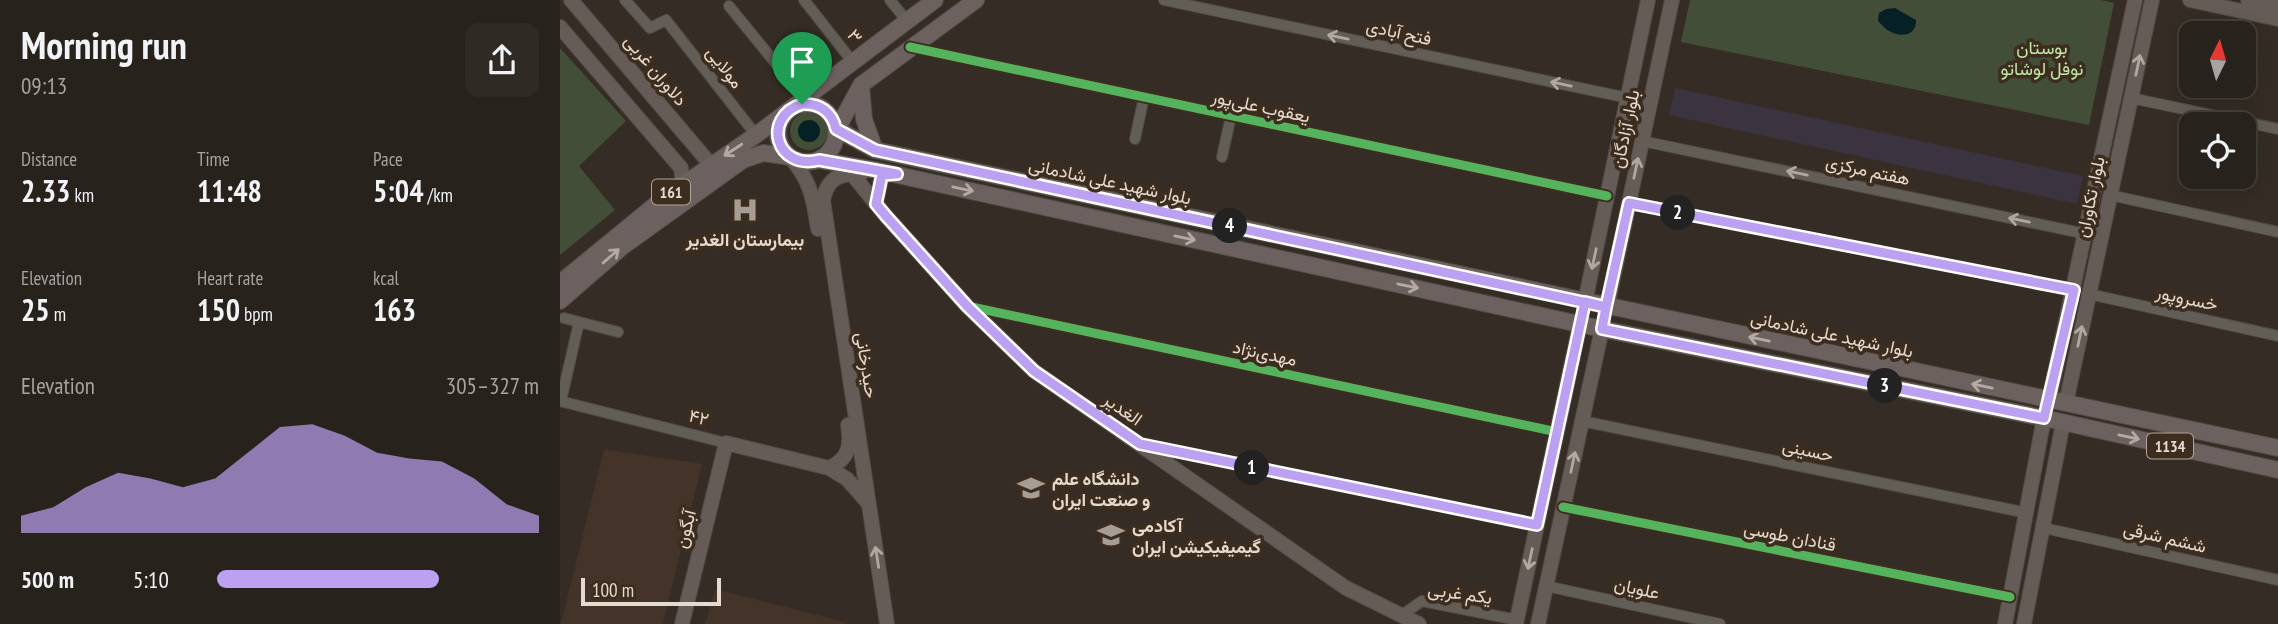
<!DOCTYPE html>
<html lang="en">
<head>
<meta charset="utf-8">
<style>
  :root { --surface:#28221c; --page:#302a25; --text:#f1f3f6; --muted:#a5a4a3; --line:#443f3b; --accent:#bca0f2 }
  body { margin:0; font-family:"PT Sans Narrow",Vazirmatn,sans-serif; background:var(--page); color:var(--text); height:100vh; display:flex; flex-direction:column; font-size:26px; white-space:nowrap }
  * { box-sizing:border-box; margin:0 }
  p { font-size:23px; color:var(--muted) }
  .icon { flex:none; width:38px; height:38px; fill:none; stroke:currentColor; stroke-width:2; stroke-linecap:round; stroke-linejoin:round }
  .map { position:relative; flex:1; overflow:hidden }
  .sheet { display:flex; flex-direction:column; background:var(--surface); width:560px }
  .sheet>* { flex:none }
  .needle { width:46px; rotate:5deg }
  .controls { position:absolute; left:1619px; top:21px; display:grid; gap:14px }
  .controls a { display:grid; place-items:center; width:77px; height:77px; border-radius:14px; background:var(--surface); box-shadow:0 4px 18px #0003,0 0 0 2px var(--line); font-size:35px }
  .scale { position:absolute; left:21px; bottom:18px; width:140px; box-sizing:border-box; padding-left:7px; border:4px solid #e4dad0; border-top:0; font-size:19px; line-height:24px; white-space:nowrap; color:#e4dad0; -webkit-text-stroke:5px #3c2d1e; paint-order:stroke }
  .pin { position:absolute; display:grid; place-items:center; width:60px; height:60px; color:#fff; margin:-72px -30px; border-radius:50% 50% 50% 0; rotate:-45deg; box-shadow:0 0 7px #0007 }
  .pin .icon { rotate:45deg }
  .km { position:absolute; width:35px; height:35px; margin:-18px; border-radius:50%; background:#222; color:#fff; font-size:19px; line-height:35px; text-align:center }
  .round { display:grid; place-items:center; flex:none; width:74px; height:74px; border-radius:14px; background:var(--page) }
  .head { display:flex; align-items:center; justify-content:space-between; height:119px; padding:0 21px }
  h1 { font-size:38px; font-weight:700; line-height:52px }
  .figures { display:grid; grid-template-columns:repeat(3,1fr); gap:10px; height:119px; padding:7px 21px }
  .figures div { display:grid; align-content:center }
  .figures b { font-size:30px; font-weight:700 }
  .figures small { font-size:19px; font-weight:400 }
  .figures p { font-size:19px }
  .chart { height:196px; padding:14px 21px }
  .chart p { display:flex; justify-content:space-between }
  .chart svg { width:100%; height:126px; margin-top:7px; fill:var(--accent); opacity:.7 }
  ul { padding:0 21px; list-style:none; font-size:23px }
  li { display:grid; grid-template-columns:112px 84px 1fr; align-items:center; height:52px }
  li i { height:18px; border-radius:9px; background:var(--accent) }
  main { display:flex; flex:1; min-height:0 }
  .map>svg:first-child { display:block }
  .commercial { fill:#3c3340 }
  .industrial { fill:#433329 }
  .green { fill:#424e37 }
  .water { fill:#062125 }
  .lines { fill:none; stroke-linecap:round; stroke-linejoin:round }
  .street-casing { stroke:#504941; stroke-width:12 }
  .secondary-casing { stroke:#504941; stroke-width:16 }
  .primary-casing { stroke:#504941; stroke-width:18 }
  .street { stroke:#625d56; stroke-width:10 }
  .secondary { stroke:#655c58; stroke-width:14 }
  .primary { stroke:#6d6160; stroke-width:16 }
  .cycleway-casing { stroke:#3c2d1e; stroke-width:13 }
  .cycleway { stroke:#56b35d; stroke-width:9 }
  .oneway { stroke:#b0a89f }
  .oneway2 { stroke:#b1a8a0 }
  .oneway3 { stroke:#b4aaa3 }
  .route-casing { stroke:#fff; stroke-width:14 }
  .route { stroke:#bca0f2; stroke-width:9 }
  .labels { text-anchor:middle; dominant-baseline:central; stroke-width:7; stroke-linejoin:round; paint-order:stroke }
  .shield { fill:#3c2d1e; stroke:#b2a69b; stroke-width:2 }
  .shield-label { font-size:16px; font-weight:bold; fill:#e4dad0 }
  .street-label { font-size:18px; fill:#e4dad0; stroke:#3c2d1e }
  .park-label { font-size:18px; fill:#c1e7a8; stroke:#3c2d1e }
  .poi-label { font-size:18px; font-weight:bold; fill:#e4dad0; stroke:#3c2d1e; text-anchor:start }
</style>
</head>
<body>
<main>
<section class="sheet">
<div class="head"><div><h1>Morning run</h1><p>09:13</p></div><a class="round"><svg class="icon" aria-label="share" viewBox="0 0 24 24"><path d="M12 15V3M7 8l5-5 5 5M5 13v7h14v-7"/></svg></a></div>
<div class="figures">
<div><p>Distance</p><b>2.33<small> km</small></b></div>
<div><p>Time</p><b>11:48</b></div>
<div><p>Pace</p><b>5:04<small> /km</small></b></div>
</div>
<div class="figures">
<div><p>Elevation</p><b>25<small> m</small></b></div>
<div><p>Heart rate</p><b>150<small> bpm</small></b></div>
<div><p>kcal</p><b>163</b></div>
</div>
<div class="chart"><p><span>Elevation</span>305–327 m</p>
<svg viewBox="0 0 160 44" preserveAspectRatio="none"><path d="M0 44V38L10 35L20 28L30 23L40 25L50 28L60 25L70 16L80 7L90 6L100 10L110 16L120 18L130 19L140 25L150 34L160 38V44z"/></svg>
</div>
<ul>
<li><b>500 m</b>5:10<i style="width:69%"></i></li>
</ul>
</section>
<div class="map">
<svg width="1718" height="624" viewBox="0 0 1718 624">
  <rect width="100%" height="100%" fill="#352d25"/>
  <path class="commercial" d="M 1115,88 L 1523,176 L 1517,204 L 1109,115 Z"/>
  <path class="industrial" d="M 44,449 L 142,464 L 103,624 L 1,624 Z
    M 155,589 L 285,622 L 286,624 L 145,624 Z"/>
  <path class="green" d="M 1130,0 L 1541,0 L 1554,3 L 1529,125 L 1121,42 Z
    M 0,48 L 66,121 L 19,166 L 55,210 L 0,255 Z
    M230 131a19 19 0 1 1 38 0a19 19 0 1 1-38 0Z"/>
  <path class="water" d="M 1335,8 L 1356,20 C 1357,34 1343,38 1331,32 C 1326,30 1322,25 1318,21 L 1319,13 L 1326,9 Z
    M238 131a11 11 0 1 1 22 0a11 11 0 1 1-22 0Z"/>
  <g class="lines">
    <defs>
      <path id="street" d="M 65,0 L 90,28 L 106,20 L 196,135
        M 244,0 L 292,61
        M 330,0 L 347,21
        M 604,0 L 1068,98
        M 169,6 L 244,98
        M 350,47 L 1047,196
        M 1571,98 L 1718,129
        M 575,139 L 584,97
        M 1082,141 L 1526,234
        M 662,157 L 671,116
        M 1550,195 L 1718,232
        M 1069,203 L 1514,290
        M 1529,294 L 1718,336
        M 408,306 L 997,432
        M 4,318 L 19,322
        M 0,401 L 166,443
        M 1,401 L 19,322 L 58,332
        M 1022,421 L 1467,513
        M 586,446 L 977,525
        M 1003,507 L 1450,597
        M 1484,528 L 1718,580
        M 986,586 L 1160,624
        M 842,615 L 862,601 L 957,620"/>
      <path id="secondary" d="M 11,0 L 151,165
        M 1630,0 L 1718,19
        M 1688,0 L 1718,7
        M 0,27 L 121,168 L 123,184
        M 230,157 C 251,181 253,198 258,229
        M 292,174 L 326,216 L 407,306 L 474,371 L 786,588 L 859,624
        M 301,174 C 279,174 268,177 263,200 L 327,624
        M 316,203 L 322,175
        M 1025,302 L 1088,0
        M 1047,307 L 1112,0
        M 1489,400 L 1575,0
        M 1506,403 L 1592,0
        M 269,468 C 289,459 291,446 288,425
        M 122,624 L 166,443 L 269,468 L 287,479 L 308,503
        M 956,624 L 1020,324
        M 978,624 L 1042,329
        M 1445,624 L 1484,418
        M 1464,624 L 1503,423"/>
      <path id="primary" d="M 416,0 L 301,85 L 277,129 L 315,150 L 1718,448
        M 301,85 L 304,119 L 315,150
        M218 133a29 29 0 1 1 58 0a29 29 0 1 1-58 0Z
        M 259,160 L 315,170 L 1042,329 L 1484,418 L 1718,470
        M 0,283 L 105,197 L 196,135 L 375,0
        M 0,301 L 62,247 L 183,160 L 203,153 L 230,157"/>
    </defs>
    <use href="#street" class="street-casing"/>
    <use href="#secondary" class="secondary-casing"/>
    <use href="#primary" class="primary-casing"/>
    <use href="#street" class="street"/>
    <use href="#secondary" class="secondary"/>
    <use href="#primary" class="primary"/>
    <defs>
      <path id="cycleway" d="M 350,47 L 1047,196
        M 407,306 L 997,432
        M 1003,507 L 1450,597"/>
    </defs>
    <use href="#cycleway" class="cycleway-casing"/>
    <use href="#cycleway" class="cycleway"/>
  </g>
  <defs><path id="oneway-shaft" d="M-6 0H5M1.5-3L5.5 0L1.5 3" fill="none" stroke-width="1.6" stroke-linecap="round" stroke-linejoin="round" transform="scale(1.75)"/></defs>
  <g class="oneway">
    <use href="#oneway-shaft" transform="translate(778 37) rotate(-168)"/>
    <use href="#oneway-shaft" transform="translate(1001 84) rotate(-168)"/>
    <use href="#oneway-shaft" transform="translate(1237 173) rotate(-168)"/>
    <use href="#oneway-shaft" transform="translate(1459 220) rotate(-168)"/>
  </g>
  <g class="oneway2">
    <use href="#oneway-shaft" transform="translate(1578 65) rotate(-78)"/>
    <use href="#oneway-shaft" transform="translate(1076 168) rotate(-78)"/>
    <use href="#oneway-shaft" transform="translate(1034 259) rotate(102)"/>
    <use href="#oneway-shaft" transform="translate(1520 336) rotate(-78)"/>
    <use href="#oneway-shaft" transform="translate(1013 462) rotate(-78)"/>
    <use href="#oneway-shaft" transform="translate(317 557) rotate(-99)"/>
    <use href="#oneway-shaft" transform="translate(970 559) rotate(102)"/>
  </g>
  <g class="oneway3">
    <use href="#oneway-shaft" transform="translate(173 150) rotate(147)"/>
    <use href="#oneway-shaft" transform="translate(403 189) rotate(12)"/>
    <use href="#oneway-shaft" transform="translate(625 238) rotate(12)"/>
    <use href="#oneway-shaft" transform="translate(51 256) rotate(-41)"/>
    <use href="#oneway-shaft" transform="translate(848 286) rotate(12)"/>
    <use href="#oneway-shaft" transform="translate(1199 339) rotate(-168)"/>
    <use href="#oneway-shaft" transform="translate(1422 386) rotate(-168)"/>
    <use href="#oneway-shaft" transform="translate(1569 437) rotate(12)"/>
  </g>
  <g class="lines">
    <defs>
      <path id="route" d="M 242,104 C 201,117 216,171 259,160 L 337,174 L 322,175 L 316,204 L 326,216 L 407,306 L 474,371 L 580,444 L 977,525 L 1025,302 L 1046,307 L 1069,203 L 1514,290 L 1484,418 L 1042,329 L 1046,307 L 315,150 L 276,129 C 272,112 260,103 242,104"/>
    </defs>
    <use href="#route" class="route-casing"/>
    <use href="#route" class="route"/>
  </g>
  <defs>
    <symbol id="hospital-bare" viewBox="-9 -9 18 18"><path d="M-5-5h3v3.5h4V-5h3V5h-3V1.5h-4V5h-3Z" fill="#a79d94" stroke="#3c2d1e" stroke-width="2.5" paint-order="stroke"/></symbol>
    <symbol id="university-bare" viewBox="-9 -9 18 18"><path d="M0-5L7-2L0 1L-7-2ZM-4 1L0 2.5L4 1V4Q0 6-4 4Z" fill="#a79d94" stroke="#3c2d1e" stroke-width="2.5" paint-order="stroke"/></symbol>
  </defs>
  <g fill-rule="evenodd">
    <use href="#hospital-bare" x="166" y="191" width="38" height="38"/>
    <use href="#university-bare" x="452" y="469" width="38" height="38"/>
    <use href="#university-bare" x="532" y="516" width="38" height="38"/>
  </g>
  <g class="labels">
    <g class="shield">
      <rect x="92" y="179.5" width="38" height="25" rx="5"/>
      <rect x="1587" y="433.5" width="46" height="25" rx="5"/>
    </g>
    <g class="shield-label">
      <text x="111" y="192">161</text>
      <text x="1610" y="446">1134</text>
    </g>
    <g class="street-label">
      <text transform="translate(839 32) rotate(12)">فتح آبادی</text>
      <text transform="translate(295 36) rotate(52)">۳</text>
      <text transform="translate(165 67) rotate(52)">مولایی</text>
      <text transform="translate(96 70) rotate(50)">دلاوران غربی</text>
      <text transform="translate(701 106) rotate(12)">یعقوب علی‌پور</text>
      <text transform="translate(1065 129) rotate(-78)">بلوار آزادگان</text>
      <text transform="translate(1308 170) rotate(12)">هفتم مرکزی</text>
      <text transform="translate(550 181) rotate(12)">بلوار شهید علی شادمانی</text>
      <text transform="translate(1530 197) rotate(-78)">بلوار تکاوران</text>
      <text transform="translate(1627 298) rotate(12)">خسروپور</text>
      <text transform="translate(1272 334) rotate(12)">بلوار شهید علی شادمانی</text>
      <text transform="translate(705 353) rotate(12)">مهدی‌نژاد</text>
      <text transform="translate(307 365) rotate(81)">حیدرخانی</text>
      <text transform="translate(563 409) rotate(35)">الغدیر</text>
      <text transform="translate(139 417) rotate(14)">۴۲</text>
      <text transform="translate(1248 450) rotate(12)">حسینی</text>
      <text transform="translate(125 529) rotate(-76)">آبگون</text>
      <text transform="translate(1230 536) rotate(11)">قنادان طوسی</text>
      <text transform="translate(1605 537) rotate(13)">ششم شرقی</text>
      <text transform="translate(1077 588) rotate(12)">علویان</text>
      <text transform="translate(900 593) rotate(8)">یکم غربی</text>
    </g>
    <g class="park-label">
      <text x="1482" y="47">بوستان<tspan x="1482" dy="21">نوفل لوشاتو</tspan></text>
    </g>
    <g class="poi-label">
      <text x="185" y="239" text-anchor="middle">بیمارستان الغدیر</text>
      <text x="492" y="478">دانشگاه علم<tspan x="492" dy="21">و صنعت ایران</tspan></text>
      <text x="572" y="525">آکادمی<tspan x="572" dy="21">گیمیفیکیشن ایران</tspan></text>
    </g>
  </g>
</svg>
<div class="controls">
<a><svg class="needle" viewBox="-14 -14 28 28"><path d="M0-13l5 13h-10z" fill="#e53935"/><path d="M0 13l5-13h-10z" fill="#a5a4a3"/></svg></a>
<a><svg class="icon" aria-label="locate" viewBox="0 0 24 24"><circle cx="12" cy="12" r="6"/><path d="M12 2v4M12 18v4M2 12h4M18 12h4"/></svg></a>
</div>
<div class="scale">100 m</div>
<div class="pin" style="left:242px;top:104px;background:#1e9e55"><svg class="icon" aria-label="arrive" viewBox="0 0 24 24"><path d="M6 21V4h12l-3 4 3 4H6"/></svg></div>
<b class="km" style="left:692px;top:468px">1</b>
<b class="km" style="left:1118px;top:213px">2</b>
<b class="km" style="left:1325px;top:386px">3</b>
<b class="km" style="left:670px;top:226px">4</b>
</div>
</main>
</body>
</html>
